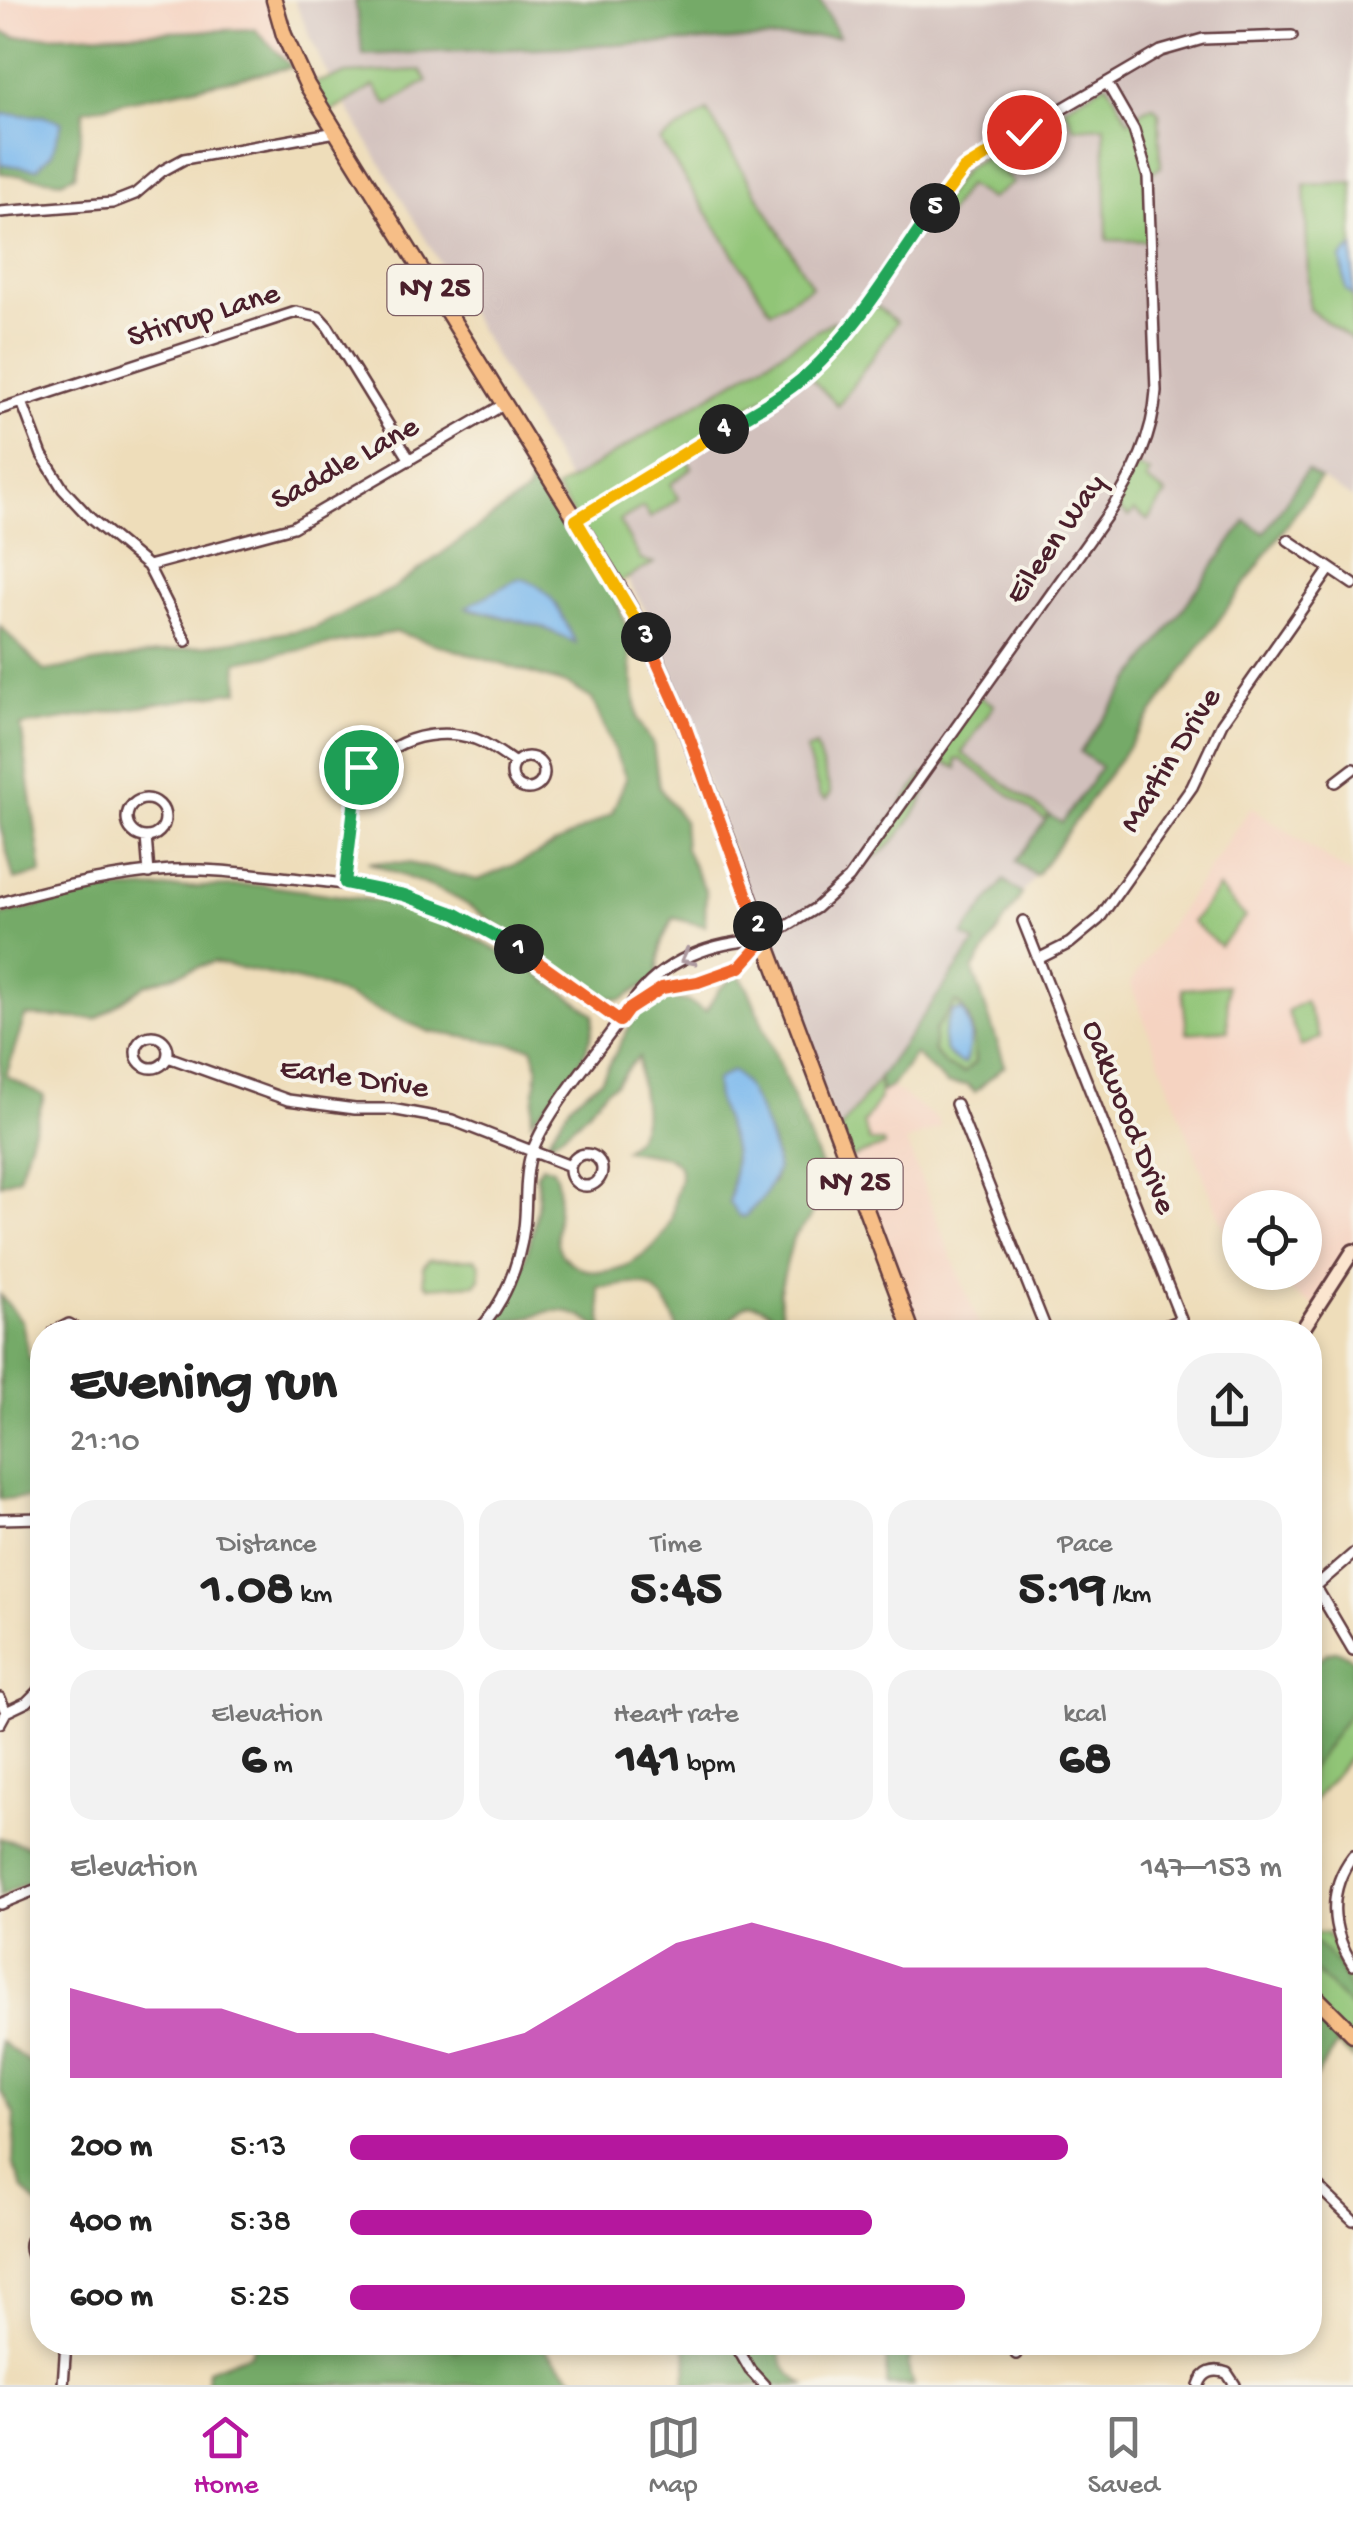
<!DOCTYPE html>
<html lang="en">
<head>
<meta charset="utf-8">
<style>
  :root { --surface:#fff; --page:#f2f2f2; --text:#222; --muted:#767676; --line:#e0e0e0; --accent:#b5179e }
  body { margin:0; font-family:"Gochi Hand",sans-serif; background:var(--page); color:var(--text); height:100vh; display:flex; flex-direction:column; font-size:38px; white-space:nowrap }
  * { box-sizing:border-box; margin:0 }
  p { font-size:32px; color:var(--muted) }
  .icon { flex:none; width:55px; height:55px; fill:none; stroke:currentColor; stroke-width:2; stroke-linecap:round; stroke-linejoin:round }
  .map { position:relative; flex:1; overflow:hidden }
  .drawer { position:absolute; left:30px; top:1320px; width:1292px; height:1035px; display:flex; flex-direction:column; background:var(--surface); border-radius:40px; box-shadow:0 5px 15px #0003 }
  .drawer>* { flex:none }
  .fabs { position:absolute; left:1222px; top:1190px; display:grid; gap:20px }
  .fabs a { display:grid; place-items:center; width:100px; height:100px; border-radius:50%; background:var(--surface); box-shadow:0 5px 15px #0003; font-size:50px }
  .pin { position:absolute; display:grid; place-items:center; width:85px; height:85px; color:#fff; margin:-42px; border:5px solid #fff; border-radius:50%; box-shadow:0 2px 10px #0007 }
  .km { position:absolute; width:50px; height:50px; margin:-25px; border-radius:50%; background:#222; color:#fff; font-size:28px; line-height:50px; text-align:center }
  .round { display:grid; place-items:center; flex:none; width:105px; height:105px; border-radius:40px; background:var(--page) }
  .head { display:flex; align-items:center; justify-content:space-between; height:170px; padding:0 40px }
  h1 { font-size:55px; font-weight:700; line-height:75px }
  .figures { display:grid; grid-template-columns:repeat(3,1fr); gap:15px; height:170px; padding:10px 40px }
  .figures div { display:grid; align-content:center; border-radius:25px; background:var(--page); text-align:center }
  .figures b { font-size:50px; font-weight:700 }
  .figures small { font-size:28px; font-weight:400 }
  .figures p { font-size:28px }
  .chart { height:280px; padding:20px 40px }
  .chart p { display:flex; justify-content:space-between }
  .chart svg { width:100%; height:180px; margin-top:10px; fill:var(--accent); opacity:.7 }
  ul { padding:0 40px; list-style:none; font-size:32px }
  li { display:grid; grid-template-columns:160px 120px 1fr; align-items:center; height:75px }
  li i { height:25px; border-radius:12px; background:var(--accent) }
  .dock { display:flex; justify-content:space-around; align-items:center; height:140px; border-top:2px solid var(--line); background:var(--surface); font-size:28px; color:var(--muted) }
  .dock a { display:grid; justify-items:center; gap:5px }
  .dock .current { color:var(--accent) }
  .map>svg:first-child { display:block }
  .built { fill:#f5d3c1 }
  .industrial { fill:#d1c0bc }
  .green { fill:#91c577; stroke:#6e7251; stroke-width:2.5 }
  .forest { fill:#74aa68; stroke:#5f644a; stroke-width:2.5; fill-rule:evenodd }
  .water { fill:#7bb9ee; stroke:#626c8c; stroke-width:2.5 }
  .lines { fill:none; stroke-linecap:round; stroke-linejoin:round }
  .street-casing { stroke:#633c40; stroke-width:14 }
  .secondary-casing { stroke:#633c40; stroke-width:18 }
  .primary-casing { stroke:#633c40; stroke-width:19 }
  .street { stroke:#fff; stroke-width:9 }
  .secondary { stroke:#fbe5cf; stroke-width:12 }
  .primary { stroke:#f6be87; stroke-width:14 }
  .oneway { stroke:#ae9aa0 }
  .split-1-casing { stroke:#fff; stroke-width:20 }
  .split-2-casing { stroke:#fff; stroke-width:20 }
  .split-3-casing { stroke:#fff; stroke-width:20 }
  .split-4-casing { stroke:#fff; stroke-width:20 }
  .split-5-casing { stroke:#fff; stroke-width:20 }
  .split-6-casing { stroke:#fff; stroke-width:20 }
  .split-1 { stroke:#22a559; stroke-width:12 }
  .split-2 { stroke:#f0652b; stroke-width:12 }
  .split-3 { stroke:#f0652b; stroke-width:12 }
  .split-4 { stroke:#f5b400; stroke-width:12 }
  .split-5 { stroke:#22a559; stroke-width:12 }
  .split-6 { stroke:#f5b400; stroke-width:12 }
  .labels { text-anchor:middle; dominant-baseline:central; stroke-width:8; stroke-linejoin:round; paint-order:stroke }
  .shield { fill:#f7f3e8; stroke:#7e5f64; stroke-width:2.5 }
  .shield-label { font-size:30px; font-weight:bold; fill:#4a1f2b }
  .street-label { font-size:32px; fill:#4a1f2b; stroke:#f7f3e8 }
</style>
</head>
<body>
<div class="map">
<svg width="1353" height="2385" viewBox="0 0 1353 2385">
  <rect width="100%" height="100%" fill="#f7f3e8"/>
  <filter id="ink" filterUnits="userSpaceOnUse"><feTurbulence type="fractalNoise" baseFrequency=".01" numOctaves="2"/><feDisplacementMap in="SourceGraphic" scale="20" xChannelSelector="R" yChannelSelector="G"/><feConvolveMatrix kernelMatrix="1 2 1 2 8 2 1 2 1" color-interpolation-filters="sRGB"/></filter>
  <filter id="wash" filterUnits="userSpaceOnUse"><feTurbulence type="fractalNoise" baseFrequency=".0048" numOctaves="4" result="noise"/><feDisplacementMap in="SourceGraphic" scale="40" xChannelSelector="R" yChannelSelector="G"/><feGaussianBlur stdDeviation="2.25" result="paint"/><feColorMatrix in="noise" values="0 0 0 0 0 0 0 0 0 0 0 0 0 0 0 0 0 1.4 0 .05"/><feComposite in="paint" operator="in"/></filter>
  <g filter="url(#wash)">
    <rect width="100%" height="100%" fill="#eeddba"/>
    <path class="built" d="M 0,0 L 272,0 L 292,67 L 254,29 L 15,37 L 0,31 Z
      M 1251,807 L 1353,876 L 1353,1250 L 1317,1308 L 1261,1273 L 1305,1272 L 1305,1208 L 1240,1208 L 1240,1260 L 1234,1256 L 1130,983 Z
      M 879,1078 L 881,1092 L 891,1087 L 937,1119 L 941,1127 L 906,1142 L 982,1332 L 912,1332 L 838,1133 Z"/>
    <path class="industrial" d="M 294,0 L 1353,0 L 1353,499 L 1307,470 L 1264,534 L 1245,521 L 1081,751 L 1102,767 L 1062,824 L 1048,815 L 1017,863 L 1036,876 L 1022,894 L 1003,881 L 963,935 L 975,943 L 838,1133 L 680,710 L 659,633 L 324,68 Z"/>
    <path class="green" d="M 421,70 L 427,81 L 388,105 L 374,86 L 326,115 L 307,85 L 345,74 Z
      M 1107,83 L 1129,121 L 1144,109 L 1153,106 L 1159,112 L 1161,167 L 1148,175 L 1151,241 L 1107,240 L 1104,126 L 1074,128 L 1064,107 Z
      M 707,111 L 812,286 L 771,311 L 660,141 Z
      M 1040,122 L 1046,136 L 1047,167 L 1031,167 L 1029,154 L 1005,157 L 998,166 L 1013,183 L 990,199 L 967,185 L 934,233 L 923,225 L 965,169 Z
      M 1353,182 L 1353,341 L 1309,309 L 1305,185 Z
      M 869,301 L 897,322 L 838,406 L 807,374 L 817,363 L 619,493 L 684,454 L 692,468 L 671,484 L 678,499 L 650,518 L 643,507 L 619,521 L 641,560 L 654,563 L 617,584 L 556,489 L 833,321 L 842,336 Z
      M 1136,466 L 1150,473 L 1146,480 L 1166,494 L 1148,520 L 1134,511 L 1129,517 L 1113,506 Z
      M 979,696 L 994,705 L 962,753 L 1049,815 L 1045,820 L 960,759 L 956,760 L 957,768 L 935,759 Z
      M 816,746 L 831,793 L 826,800 L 820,796 L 806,750 Z
      M 923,775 L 929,780 C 928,801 893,847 875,857 L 868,852 Z
      M 1218,888 L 1245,917 L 1220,946 L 1192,922 Z
      M 1227,985 L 1228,1030 L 1187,1033 L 1182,989 Z
      M 1305,1001 L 1320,1038 L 1301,1046 L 1287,1011 Z
      M 956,1002 C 974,1015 974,1041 975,1063 L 964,1073 L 946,1066 L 933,1050 L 935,1030 Z
      M 879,1078 L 880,1099 L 863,1124 L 870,1142 L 883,1142 L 884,1146 L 846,1160 L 836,1135 Z
      M 475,1259 L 480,1264 L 480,1279 L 475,1284 L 429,1287 L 424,1282 L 423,1267 L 429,1260 Z
      M 1353,1696 L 1353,1753 L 1310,1805 L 1310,1750 Z
      M 1310,1933 L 1326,1933 L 1353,1980 L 1353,2059 L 1310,2018 Z"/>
    <path class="forest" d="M 355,0 L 820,0 L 839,36 L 363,55 Z
      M 255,29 L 292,67 L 84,110 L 75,175 L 61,181 L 0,173 L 0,31 L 15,37 Z
      M 525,456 L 540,472 L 614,590 L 626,627 L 638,720 L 653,744 L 659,787 L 683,820 L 685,849 L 706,892 L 705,926 L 673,918 L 661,944 L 656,983 L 669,998 L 686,1001 L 706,1011 L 719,989 L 738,974 L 748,988 L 825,1176 L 823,1191 L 809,1220 L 793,1238 L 779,1294 L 783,1323 C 749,1293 746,1301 720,1332 L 678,1332 C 672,1309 660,1283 631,1284 C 619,1285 610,1288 598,1287 L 604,1332 L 582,1317 L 564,1311 L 550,1311 L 493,1328 C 514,1301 547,1207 536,1174 L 542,1165 L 553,1169 C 568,1195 545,1239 565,1258 C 599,1290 651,1260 668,1226 C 674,1216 673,1207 675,1196 C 678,1184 682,1179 679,1166 L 668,1157 L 624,1150 C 659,1121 636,1096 639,1057 C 628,1065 626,1072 618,1081 C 611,1090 612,1083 605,1091 C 588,1112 570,1132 545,1144 L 573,1101 L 601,1080 L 651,986 L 643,986 L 623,999 C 582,1003 509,932 474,909 C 443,888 402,877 368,862 L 409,863 L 478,880 L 528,859 L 612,813 L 626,778 L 592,699 L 569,685 L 396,632 L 237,662 L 239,691 L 21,726 L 42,873 L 14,880 L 0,825 L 0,626 L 44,671 L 314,628 L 394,588 L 527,492 L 532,478 ZM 556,605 L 574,642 L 542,627 L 467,608 ZM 755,1107 C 767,1130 782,1157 773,1182 L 729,1202 L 734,1170 L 733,1145 Z
      M 1307,470 L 1320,479 L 1036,876 L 1016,862 L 1049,815 L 1062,823 L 1101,767 L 1080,752 L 1246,521 L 1264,533 Z
      M 1004,880 L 1022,894 L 973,970 L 1005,1065 L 975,1092 L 967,1085 L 947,1084 L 915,1054 L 891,1087 L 881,1092 L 879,1078 L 975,943 L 963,935 ZM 956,1002 C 974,1015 974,1041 975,1062 L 964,1073 L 946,1066 L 933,1050 L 935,1030 Z
      M 262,885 L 415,906 L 528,967 L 594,1014 C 594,1057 559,1092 531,1121 L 538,1067 L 532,1047 L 430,1032 L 322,986 L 213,962 L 145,985 L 96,1019 L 25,1016 L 6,1076 L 44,1096 L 19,1177 L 0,1184 L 0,915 L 108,890 Z
      M 0,1295 L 22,1321 L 29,1358 L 42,1362 L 42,1498 L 0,1499 Z
      M 1337,1650 L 1353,1659 L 1353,1708 L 1310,1770 L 1310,1666 L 1327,1653 Z
      M 0,1838 L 42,1850 L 42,1881 L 22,1885 L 0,1897 Z
      M 1310,1939 C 1334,1955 1353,1982 1353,2010 L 1310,1966 Z
      M 1310,2018 L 1338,2044 L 1310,2085 Z
      M 0,2041 L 42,2072 L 42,2210 L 23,2189 L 13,2164 L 15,2114 L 0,2091 Z
      M 256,2342 L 444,2342 L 456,2350 L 469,2343 L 538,2343 L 582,2385 L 207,2385 L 208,2370 L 250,2354 Z
      M 685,2342 L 778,2343 C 780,2364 787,2373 805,2385 L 684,2385 L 688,2361 Z
      M 887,2343 L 918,2343 C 906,2355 907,2370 913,2385 L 886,2385 Z"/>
    <path class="water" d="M 0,114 L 43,116 L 62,122 L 52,153 L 37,169 L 0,164 Z
      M 1353,248 L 1353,297 L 1346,290 L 1341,258 Z
      M 519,578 C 552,585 561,615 576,643 L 542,627 L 466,607 Z
      M 962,1010 C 974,1027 972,1045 964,1064 C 937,1054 940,1033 953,1011 Z
      M 732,1071 C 753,1085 774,1144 777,1170 L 763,1198 L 744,1217 L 738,1215 L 729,1202 C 732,1183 737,1163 732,1144 C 726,1120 714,1105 716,1080 Z"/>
  </g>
  <g filter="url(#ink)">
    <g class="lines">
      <defs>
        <path id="street" d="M 0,212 L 112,203 L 135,194 L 162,171 L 184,159 L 336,132
          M 22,402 L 42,455 L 63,489 L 91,519 L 148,566 L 186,641
          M 0,409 L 296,312 L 319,317 L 328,327 L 410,460
          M 576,520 L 773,400 L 807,374 L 843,337 L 954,181 L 978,158 L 1161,51 L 1203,39 L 1292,36
          M 1288,540 L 1353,584
          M 148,566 L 293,527 L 503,405
          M512 773a16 16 0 1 1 32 0a16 16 0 1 1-32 0Z
          M 367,774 L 358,757 L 361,741 L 374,740 L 389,749
          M 1336,782 L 1353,769
          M127 818a19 19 0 1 1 38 0a19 19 0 1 1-38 0Z
          M 146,837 L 149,873
          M 345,883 C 348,855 348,825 355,797 C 369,746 427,724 475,739 C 489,744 503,755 515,763
          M 0,903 C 56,887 113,874 171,870 C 213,868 258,875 300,879 C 353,884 406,892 455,913 C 515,940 567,982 620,1021
          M 1023,921 L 1186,1332
          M 1038,959 L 1070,943 L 1099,919 L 1192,787 L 1222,723 L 1330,569
          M 632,1003 C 662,960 713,941 764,940
          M 628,1010 L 662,988 L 698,982 L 740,967 L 764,940 L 816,908 L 849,878 L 1110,511 C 1134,474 1153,436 1156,391 L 1148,177 L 1134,130 L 1107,83
          M136 1052a16 16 0 1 1 32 0a16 16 0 1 1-32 0Z
          M 168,1057 L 288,1100 L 355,1109 L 391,1109 L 452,1120 L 570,1166
          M 956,1104 L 1047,1332
          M570 1170a16 16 0 1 1 32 0a16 16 0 1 1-32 0Z
          M 54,1332 L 69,1324 L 83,1332
          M 477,1332 C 504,1305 519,1265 524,1228 C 527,1205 524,1181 530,1158 C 543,1114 596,1055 623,1016
          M 1149,1332 L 1180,1320
          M 0,1519 L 42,1518
          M 1310,1577 L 1353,1650
          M 1316,1586 L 1353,1554
          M 0,1698 L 6,1712 L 0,1723
          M 6,1712 L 27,1702 L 42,1687
          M 1353,1856 C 1327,1890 1330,1930 1353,1965
          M 0,1904 L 42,1887
          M 1310,2179 L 1353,2220
          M 42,2231 C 31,2235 27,2244 32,2256 L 42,2263
          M 734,2342 L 750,2370 L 764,2385
          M 1016,2354 L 1021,2342
          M 63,2385 L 66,2342
          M 1199,2385 C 1203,2372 1214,2368 1227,2373 L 1235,2385"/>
        <path id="secondary" d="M 1301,1332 L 1353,1251"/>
        <path id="primary" d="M 274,0 L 284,35 L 307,85 L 619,589 L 650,645 L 680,713 L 912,1332
          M 1310,1991 L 1353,2034"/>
      </defs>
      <use href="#street" class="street-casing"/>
      <use href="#secondary" class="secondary-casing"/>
      <use href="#primary" class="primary-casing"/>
      <use href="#street" class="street"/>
      <use href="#secondary" class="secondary"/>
      <use href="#primary" class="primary"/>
    </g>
    <defs><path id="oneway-chevron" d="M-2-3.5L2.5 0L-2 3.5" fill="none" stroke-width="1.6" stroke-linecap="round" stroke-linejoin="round" transform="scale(2.5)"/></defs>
    <use class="oneway" href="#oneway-chevron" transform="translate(687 958) rotate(153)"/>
  </g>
  <g class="lines" filter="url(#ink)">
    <defs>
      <path id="split-1" d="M 361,767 L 367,774 L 355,798 L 345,883 L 404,895 L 456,914 L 519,949"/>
      <path id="split-2" d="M 519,949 L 620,1021 L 628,1010 L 662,988 L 698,982 L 740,967 L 764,940 L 758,926"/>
      <path id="split-3" d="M 646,637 L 683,720 L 758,926"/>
      <path id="split-4" d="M 646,637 L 576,520 L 724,429"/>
      <path id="split-5" d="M 724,429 C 753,412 783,396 808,374 C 859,328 895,263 935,208"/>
      <path id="split-6" d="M 935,208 L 964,169 L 1024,132"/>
    </defs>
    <use href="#split-1" class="split-1-casing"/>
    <use href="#split-2" class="split-2-casing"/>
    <use href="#split-3" class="split-3-casing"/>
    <use href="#split-4" class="split-4-casing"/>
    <use href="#split-5" class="split-5-casing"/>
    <use href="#split-6" class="split-6-casing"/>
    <use href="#split-1" class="split-1"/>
    <use href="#split-2" class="split-2"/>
    <use href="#split-3" class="split-3"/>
    <use href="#split-4" class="split-4"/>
    <use href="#split-5" class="split-5"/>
    <use href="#split-6" class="split-6"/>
  </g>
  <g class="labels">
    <g class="shield">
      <rect x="387.5" y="265" width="95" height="50" rx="8"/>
      <rect x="807.5" y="1159" width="95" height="50" rx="8"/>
    </g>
    <g class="shield-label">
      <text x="435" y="290">NY 25</text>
      <text x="855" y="1184">NY 25</text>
    </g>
    <g class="street-label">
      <text transform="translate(204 317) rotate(-17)">Stirrup Lane</text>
      <text transform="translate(346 465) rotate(-29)">Saddle Lane</text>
      <text transform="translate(1057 540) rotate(-55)">Eileen Way</text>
      <text transform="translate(1172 761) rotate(-58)">Martin Drive</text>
      <text transform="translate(354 1080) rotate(8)">Earle Drive</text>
      <text transform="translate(1127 1118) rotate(68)">Oakwood Drive</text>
    </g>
  </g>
</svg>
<div class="fabs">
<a><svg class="icon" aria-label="locate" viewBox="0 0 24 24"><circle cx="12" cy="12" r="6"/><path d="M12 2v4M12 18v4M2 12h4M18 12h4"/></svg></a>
</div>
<div class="pin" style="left:361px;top:767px;background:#1e9e55"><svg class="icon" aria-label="arrive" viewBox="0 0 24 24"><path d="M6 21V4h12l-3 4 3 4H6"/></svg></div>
<div class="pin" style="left:1024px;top:132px;background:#d93025"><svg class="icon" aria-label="check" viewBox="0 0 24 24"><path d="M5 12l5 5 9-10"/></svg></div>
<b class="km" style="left:519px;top:949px">1</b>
<b class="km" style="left:758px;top:926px">2</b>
<b class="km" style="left:646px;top:637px">3</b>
<b class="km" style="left:724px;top:429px">4</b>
<b class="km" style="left:935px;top:208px">5</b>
<section class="drawer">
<div class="head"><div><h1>Evening run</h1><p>21:10</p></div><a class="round"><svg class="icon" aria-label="share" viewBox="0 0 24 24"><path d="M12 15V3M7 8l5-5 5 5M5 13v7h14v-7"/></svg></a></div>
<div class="figures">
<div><p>Distance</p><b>1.08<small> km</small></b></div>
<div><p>Time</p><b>5:45</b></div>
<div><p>Pace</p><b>5:19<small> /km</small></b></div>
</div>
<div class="figures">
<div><p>Elevation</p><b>6<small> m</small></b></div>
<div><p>Heart rate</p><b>141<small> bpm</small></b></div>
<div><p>kcal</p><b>68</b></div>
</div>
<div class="chart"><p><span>Elevation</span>147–153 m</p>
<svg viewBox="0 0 160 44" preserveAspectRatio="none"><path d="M0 44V22L10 27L20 27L30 33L40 33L50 38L60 33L70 22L80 11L90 6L100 11L110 17L120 17L130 17L140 17L150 17L160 22V44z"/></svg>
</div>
<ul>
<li><b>200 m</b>5:13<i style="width:77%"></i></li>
<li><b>400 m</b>5:38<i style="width:56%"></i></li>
<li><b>600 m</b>5:25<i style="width:66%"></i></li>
</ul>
</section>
</div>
<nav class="dock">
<a class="current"><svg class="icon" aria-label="home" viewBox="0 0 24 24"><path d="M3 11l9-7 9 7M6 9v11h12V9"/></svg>Home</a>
<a><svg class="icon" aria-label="map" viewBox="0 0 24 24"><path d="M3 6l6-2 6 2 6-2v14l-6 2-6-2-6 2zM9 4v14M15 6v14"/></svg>Map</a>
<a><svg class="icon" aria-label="saved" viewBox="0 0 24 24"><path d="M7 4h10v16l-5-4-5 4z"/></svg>Saved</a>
</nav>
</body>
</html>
